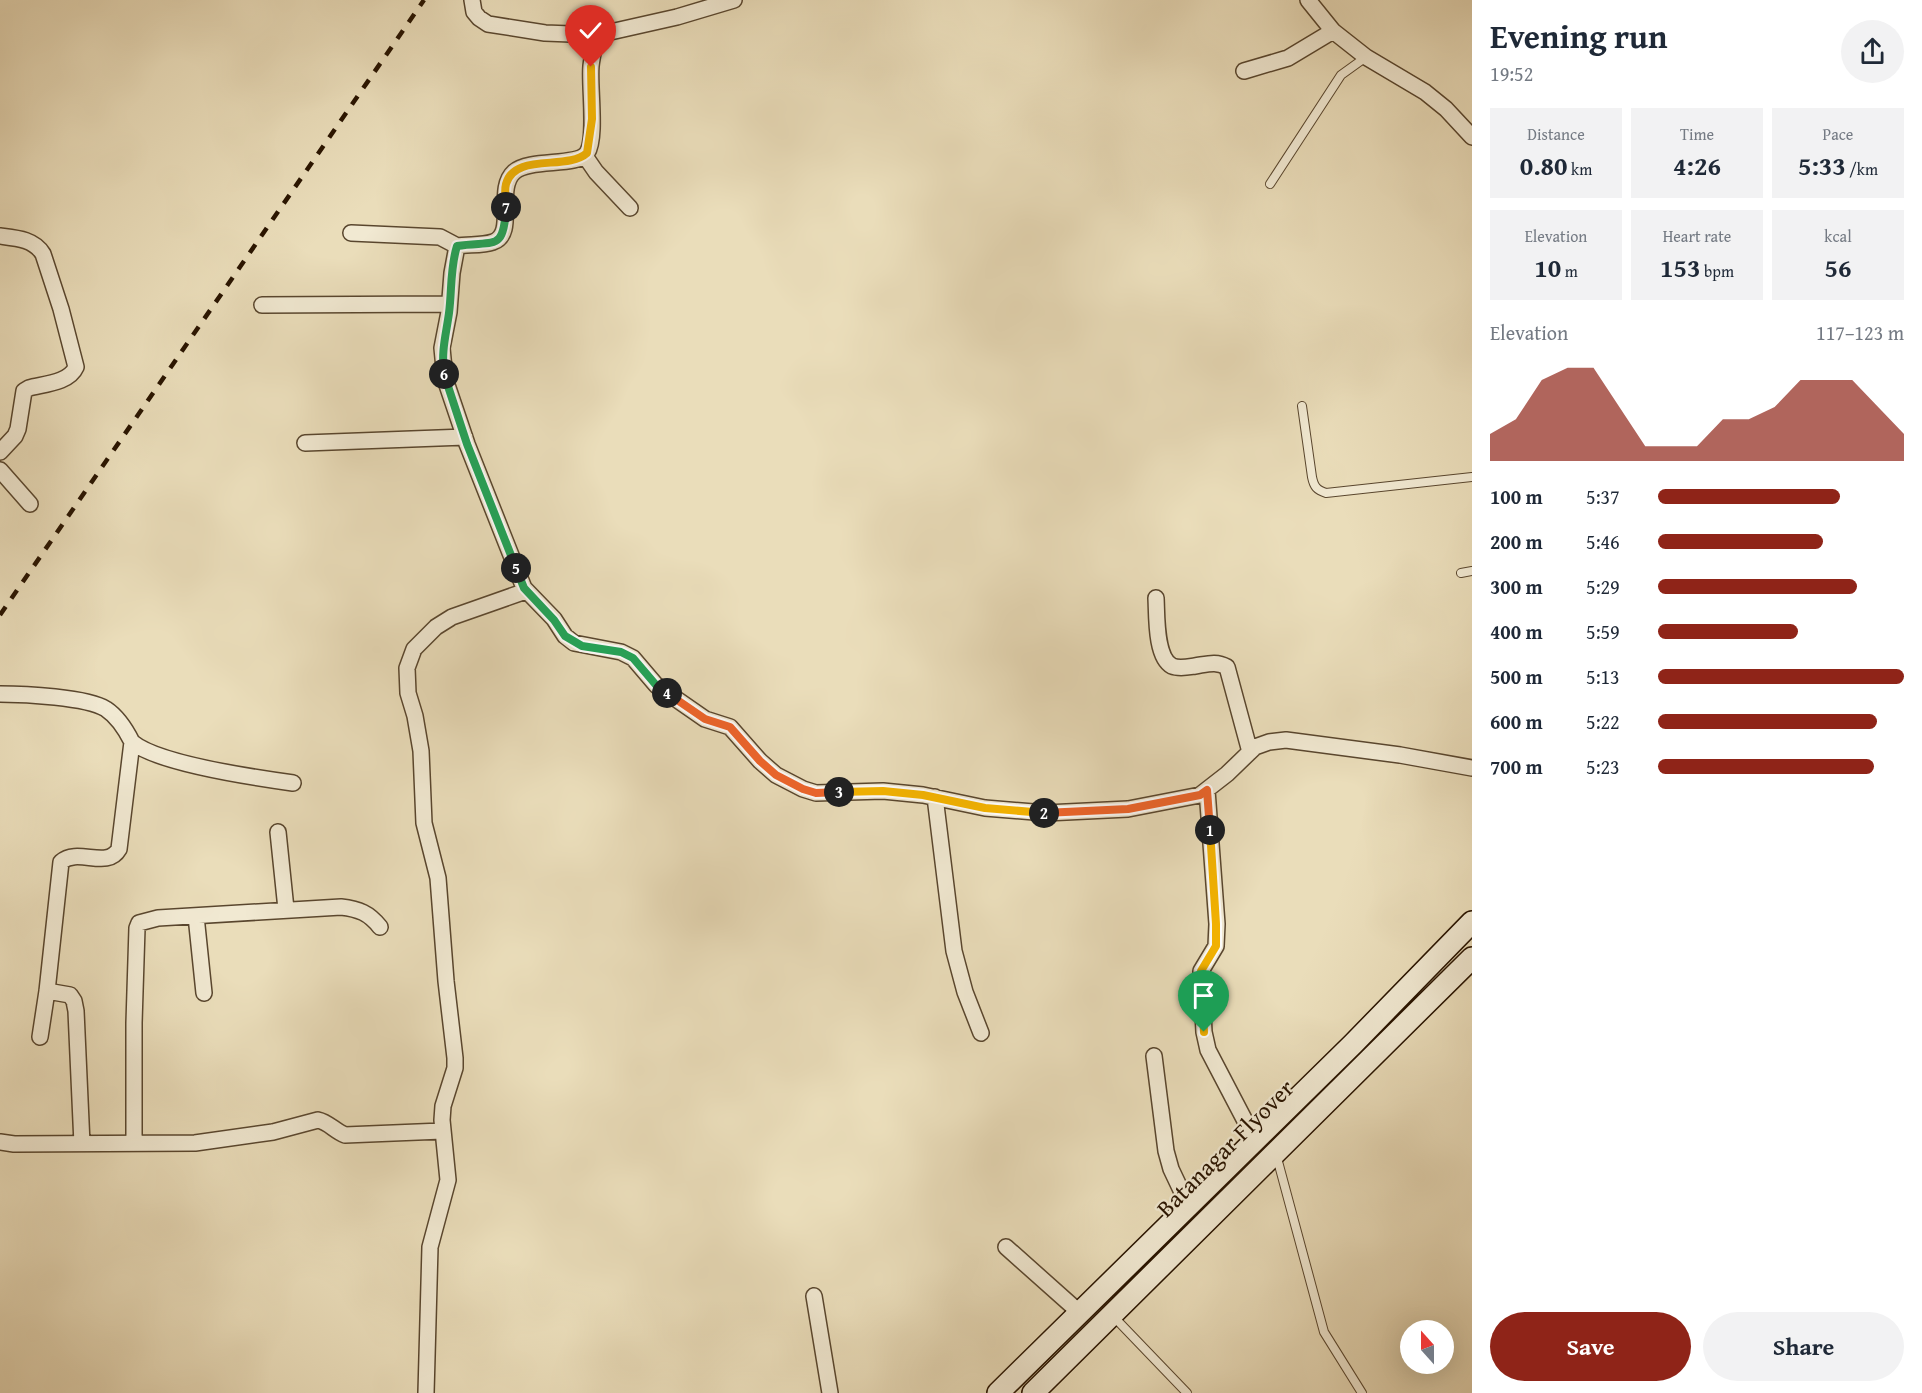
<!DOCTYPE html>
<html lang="en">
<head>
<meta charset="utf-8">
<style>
  :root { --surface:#fff; --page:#f2f2f3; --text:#1f2937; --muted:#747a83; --accent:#8f2418 }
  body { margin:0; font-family:"Gentium Book Plus",serif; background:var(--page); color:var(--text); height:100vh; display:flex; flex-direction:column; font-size:22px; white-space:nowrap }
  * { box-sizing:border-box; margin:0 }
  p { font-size:20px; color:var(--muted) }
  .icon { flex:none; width:33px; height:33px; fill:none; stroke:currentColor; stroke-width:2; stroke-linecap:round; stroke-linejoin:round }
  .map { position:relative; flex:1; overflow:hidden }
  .panel { display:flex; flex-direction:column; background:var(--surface); width:450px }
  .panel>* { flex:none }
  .needle { width:39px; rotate:339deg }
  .buttons { position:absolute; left:1400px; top:1320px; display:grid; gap:12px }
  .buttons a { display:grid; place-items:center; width:54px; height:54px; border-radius:50%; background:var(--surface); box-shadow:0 6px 24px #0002; font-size:30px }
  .pin { position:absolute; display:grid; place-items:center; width:51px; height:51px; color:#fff; margin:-62px -26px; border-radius:50% 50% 50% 0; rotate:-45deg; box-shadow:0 0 6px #0007 }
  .pin .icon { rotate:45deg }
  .km { position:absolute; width:30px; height:30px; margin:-15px; border-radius:50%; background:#222; color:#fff; font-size:16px; line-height:30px; text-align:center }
  .round { display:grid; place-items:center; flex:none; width:63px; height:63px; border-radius:32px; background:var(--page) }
  .summary { display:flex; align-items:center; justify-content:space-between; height:102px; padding:0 18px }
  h1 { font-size:33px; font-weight:600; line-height:45px }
  .stats { display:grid; grid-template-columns:repeat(3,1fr); gap:9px; height:102px; padding:6px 18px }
  .stats div { display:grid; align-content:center; border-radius:0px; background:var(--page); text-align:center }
  .stats b { font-size:26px; font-weight:600 }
  .stats small { font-size:16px; font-weight:400 }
  .stats p { font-size:16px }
  .chart { height:168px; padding:12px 18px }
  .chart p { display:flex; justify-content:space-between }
  .chart svg { width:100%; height:108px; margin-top:6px; fill:var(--accent); opacity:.7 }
  .primary-button { display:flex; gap:12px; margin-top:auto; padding:12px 18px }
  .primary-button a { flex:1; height:69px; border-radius:36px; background:var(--accent); color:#fff; font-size:24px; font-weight:600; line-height:69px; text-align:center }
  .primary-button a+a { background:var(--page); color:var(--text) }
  ul { padding:0 18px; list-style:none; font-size:20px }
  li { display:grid; grid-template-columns:96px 72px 1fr; align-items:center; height:45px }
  li i { height:15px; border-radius:8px; background:var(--accent) }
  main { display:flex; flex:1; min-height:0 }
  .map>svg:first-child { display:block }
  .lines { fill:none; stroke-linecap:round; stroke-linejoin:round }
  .lane-casing { stroke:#59462e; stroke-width:10 }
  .street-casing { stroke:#59462e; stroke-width:18 }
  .secondary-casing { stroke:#291400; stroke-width:24 }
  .lane { stroke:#f1e9d2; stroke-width:8 }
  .street { stroke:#f1e9d2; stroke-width:15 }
  .secondary { stroke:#f1e9d2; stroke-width:21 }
  .rail { stroke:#291400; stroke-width:4.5; stroke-dasharray:10 10; stroke-linecap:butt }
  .split-1-casing { stroke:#fff; stroke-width:12 }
  .split-2-casing { stroke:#fff; stroke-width:12 }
  .split-3-casing { stroke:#fff; stroke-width:12 }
  .split-4-casing { stroke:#fff; stroke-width:12 }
  .split-5-casing { stroke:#fff; stroke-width:12 }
  .split-6-casing { stroke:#fff; stroke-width:12 }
  .split-7-casing { stroke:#fff; stroke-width:12 }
  .split-8-casing { stroke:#fff; stroke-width:12 }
  .split-1 { stroke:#f5b400; stroke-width:8 }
  .split-2 { stroke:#f0652b; stroke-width:8 }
  .split-3 { stroke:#f5b400; stroke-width:8 }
  .split-4 { stroke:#f0652b; stroke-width:8 }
  .split-5 { stroke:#22a559; stroke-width:8 }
  .split-6 { stroke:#22a559; stroke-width:8 }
  .split-7 { stroke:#22a559; stroke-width:8 }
  .split-8 { stroke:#f5b400; stroke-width:8 }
  .labels { text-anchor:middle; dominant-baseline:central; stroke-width:4.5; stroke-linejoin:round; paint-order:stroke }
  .street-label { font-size:24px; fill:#291400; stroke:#f1e9d2 }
</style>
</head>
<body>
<main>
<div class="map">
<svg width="1472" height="1393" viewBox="0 0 1472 1393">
  <rect width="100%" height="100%" fill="#eaddba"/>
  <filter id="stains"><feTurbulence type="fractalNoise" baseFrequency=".00333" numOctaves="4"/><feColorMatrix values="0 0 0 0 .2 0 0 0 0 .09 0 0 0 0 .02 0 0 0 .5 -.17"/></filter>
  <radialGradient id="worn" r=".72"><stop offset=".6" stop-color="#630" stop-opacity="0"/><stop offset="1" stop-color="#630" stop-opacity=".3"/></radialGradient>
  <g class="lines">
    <defs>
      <path id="lane" d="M 1270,184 L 1341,75 L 1366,57
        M 1302,406 L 1312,477 C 1314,487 1317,490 1326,493 L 1472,477
        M 1461,573 L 1472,571
        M 1276,1154 L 1324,1332 L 1362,1393
        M 1113,1316 L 1187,1393"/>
      <path id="street" d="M 472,0 L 474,12 L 479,18 L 488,24 L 545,33 L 597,35 L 677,17 L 734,0
        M 1308,0 L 1333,31 L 1366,57 L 1425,92 L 1446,109 L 1472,137
        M 597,35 C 595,45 592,56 591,66 C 589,86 597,138 587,153 C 578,167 530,158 514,172 C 495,189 517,234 493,242 C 482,246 468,244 457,246 L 452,273 L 449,312 L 442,348 L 445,379 L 467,444 L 524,588 L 554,619 L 565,636 L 574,643 L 621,652 L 633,658 L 656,685 L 705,719 L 730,727 L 760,761 L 776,775 L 803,789 L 816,793 L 883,791 L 923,795 L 985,808 L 1046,813 L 1128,809 L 1200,795 L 1227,774 L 1255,747 L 1269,742 L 1286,740 L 1400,755 L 1472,768
        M 1244,71 L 1288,58 L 1333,31
        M 585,156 L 596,172 L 630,208
        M 351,233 L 440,237 L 457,246
        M 0,236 C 16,238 34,239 43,254 L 61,309 L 76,367 C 69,383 44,384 29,388 L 24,391 L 18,429 L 15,436 L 0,452
        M 262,305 L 449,304
        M 305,443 L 465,437
        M 0,470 L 30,504
        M 1156,598 C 1157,614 1155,657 1172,666 C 1179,669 1188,667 1195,666 C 1208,664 1216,661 1227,667 L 1250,752
        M 0,694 C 24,694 87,697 106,709 C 118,717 126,730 132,742 L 119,849 C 107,870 78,847 61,862 L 47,991 L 40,1037
        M 132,742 C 158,764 257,778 293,783
        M 1207,790 L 1217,924 L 1216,946 L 1201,971 L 1204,1032 L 1208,1050 L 1255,1140
        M 935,797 L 954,951 L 965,992 L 981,1033
        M 278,832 L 286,909
        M 196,916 L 204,993
        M 47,991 L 70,995 L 74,1001 L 76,1011 L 82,1144
        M 1154,1056 L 1166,1151 L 1171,1169 L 1188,1205
        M 0,1142 L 14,1144 L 195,1143 L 273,1132 L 318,1120 C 328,1122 335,1131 345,1135 L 442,1131
        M 134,1143 L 134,1023 L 137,928 L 139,923 L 158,918 L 341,907 C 359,909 369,913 380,927
        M 1006,1247 L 1079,1312
        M 814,1296 L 830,1393
        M 426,1393 L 430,1247 L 448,1180 L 442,1120 L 443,1106 L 455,1068 L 455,1058 L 446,981 L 438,878 L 424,823 L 421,751 L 415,716 L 408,693 L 407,668 L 414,649 L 436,627 L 452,617 L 526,591"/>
      <path id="secondary" d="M 998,1393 L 1353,1044 L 1472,922
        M 1033,1393 L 1472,958"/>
    </defs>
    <use href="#lane" class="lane-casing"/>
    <use href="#street" class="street-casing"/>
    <use href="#secondary" class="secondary-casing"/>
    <use href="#lane" class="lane"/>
    <use href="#street" class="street"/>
    <use href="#secondary" class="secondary"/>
    <path class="rail" d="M 0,615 L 424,0"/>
  </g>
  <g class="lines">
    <defs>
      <path id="split-1" d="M 1204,1032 L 1201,971 L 1216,946 L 1216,924 L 1210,830"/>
      <path id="split-2" d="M 1044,813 L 1128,809 L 1200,795 L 1207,790 L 1210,830"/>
      <path id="split-3" d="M 839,792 L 883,791 L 923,795 L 985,808 L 1044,813"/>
      <path id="split-4" d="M 667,693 L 705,719 L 730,727 L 760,761 L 776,775 L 803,789 L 816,793 L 839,792"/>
      <path id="split-5" d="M 516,568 L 524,588 L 554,620 L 565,636 L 582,646 L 621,652 L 633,658 L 656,685 L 667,693"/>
      <path id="split-6" d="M 444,374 L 467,444 L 516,568"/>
      <path id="split-7" d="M 444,374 C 441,351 446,335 449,313 C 452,290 450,268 457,246 C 494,240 504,253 506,207"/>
      <path id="split-8" d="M 506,207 C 506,200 504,191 506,184 C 515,152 567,171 587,153 L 592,119 L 591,67"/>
    </defs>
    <use href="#split-1" class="split-1-casing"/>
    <use href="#split-2" class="split-2-casing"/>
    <use href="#split-3" class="split-3-casing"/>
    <use href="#split-4" class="split-4-casing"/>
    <use href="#split-5" class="split-5-casing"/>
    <use href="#split-6" class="split-6-casing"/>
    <use href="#split-7" class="split-7-casing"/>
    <use href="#split-8" class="split-8-casing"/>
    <use href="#split-1" class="split-1"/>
    <use href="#split-2" class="split-2"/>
    <use href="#split-3" class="split-3"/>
    <use href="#split-4" class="split-4"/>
    <use href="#split-5" class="split-5"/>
    <use href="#split-6" class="split-6"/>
    <use href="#split-7" class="split-7"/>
    <use href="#split-8" class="split-8"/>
  </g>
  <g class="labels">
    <g class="street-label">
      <text transform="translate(1225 1148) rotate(-45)">Batanagar Flyover</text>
    </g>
  </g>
  <rect width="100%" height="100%" filter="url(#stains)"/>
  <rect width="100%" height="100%" fill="url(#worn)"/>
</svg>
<div class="buttons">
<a><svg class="needle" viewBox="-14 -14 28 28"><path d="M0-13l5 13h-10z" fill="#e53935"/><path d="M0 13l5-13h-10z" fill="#747a83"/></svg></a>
</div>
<div class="pin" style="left:1204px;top:1032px;background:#1e9e55"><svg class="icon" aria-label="arrive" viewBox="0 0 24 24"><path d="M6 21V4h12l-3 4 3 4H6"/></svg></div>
<div class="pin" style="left:591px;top:67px;background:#d93025"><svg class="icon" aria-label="check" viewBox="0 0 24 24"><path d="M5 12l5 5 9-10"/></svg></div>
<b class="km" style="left:1210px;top:830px">1</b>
<b class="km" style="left:1044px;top:813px">2</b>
<b class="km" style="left:839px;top:792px">3</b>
<b class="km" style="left:667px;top:693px">4</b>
<b class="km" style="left:516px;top:568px">5</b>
<b class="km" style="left:444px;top:374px">6</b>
<b class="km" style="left:506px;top:207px">7</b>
</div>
<section class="panel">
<div class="summary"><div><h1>Evening run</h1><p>19:52</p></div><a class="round"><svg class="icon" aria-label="share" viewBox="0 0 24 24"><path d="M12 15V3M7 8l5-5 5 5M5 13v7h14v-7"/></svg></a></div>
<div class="stats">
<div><p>Distance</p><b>0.80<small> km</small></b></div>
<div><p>Time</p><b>4:26</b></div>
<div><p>Pace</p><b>5:33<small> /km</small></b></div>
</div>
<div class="stats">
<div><p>Elevation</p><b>10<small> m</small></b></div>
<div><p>Heart rate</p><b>153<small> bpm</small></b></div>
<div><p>kcal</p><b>56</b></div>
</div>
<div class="chart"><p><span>Elevation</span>117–123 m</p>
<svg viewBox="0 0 160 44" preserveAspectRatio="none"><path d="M0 44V33L10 27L20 11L30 6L40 6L50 22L60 38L70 38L80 38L90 27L100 27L110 22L120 11L130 11L140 11L150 22L160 33V44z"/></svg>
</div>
<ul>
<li><b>100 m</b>5:37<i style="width:74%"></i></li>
<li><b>200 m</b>5:46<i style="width:67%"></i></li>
<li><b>300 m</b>5:29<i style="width:81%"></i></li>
<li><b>400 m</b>5:59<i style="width:57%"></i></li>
<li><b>500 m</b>5:13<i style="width:100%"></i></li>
<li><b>600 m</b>5:22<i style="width:89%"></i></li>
<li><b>700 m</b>5:23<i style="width:88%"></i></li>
</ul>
<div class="primary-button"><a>Save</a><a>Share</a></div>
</section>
</main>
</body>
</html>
